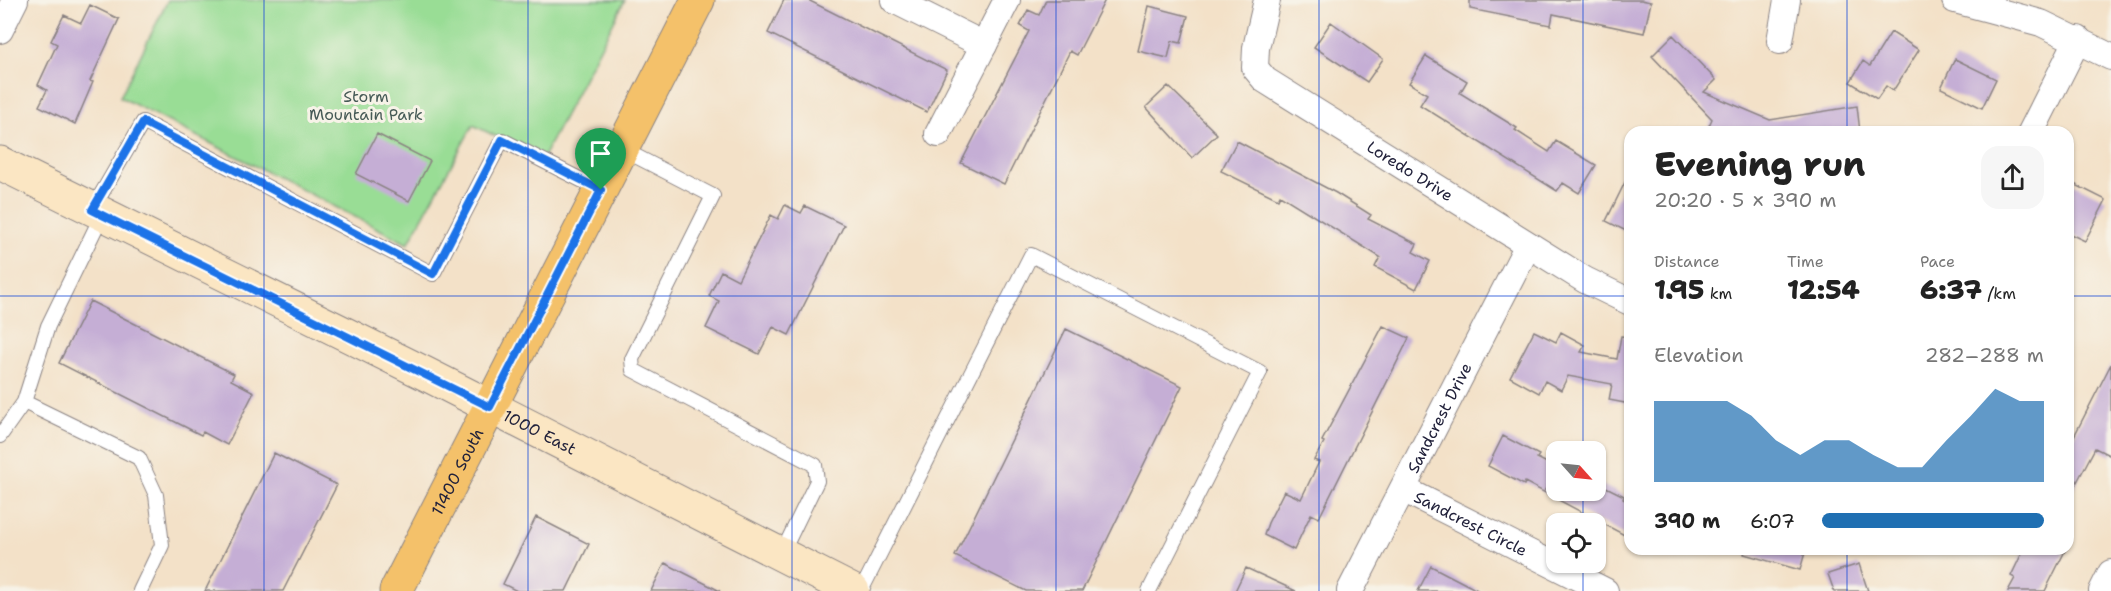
<!DOCTYPE html>
<html lang="en">
<head>
<meta charset="utf-8">
<style>
  :root { --surface:#fff; --page:#f6f6f6; --text:#222; --muted:#767676; --accent:#1f6fb2 }
  body { margin:0; font-family:"Shantell Sans",sans-serif; background:var(--page); color:var(--text); height:100vh; display:flex; flex-direction:column; font-size:22px; white-space:nowrap }
  * { box-sizing:border-box; margin:0 }
  p { font-size:20px; color:var(--muted) }
  .icon { flex:none; width:33px; height:33px; fill:none; stroke:currentColor; stroke-width:2; stroke-linecap:round; stroke-linejoin:round }
  .map { position:relative; flex:1; overflow:hidden }
  .side { position:absolute; left:1624px; top:126px; width:450px; height:429px; display:flex; flex-direction:column; background:var(--surface); border-radius:18px; box-shadow:0 2px 4px #0004 }
  .side>* { flex:none }
  .needle { width:39px; rotate:117deg }
  .tools { position:absolute; left:1546px; top:441px; display:grid; gap:12px }
  .tools a { display:grid; place-items:center; width:60px; height:60px; border-radius:12px; background:var(--surface); box-shadow:0 2px 4px #0004; font-size:30px }
  .pin { position:absolute; display:grid; place-items:center; width:51px; height:51px; color:#fff; margin:-62px -26px; border-radius:50% 50% 50% 0; rotate:-45deg; box-shadow:0 0 6px #0007 }
  .pin .icon { rotate:45deg }
  .round { display:grid; place-items:center; flex:none; width:63px; height:63px; border-radius:18px; background:var(--page) }
  .head { display:flex; align-items:center; justify-content:space-between; height:102px; padding:0 30px }
  h1 { font-size:33px; font-weight:800; line-height:45px }
  .figures { display:grid; grid-template-columns:repeat(3,1fr); gap:9px; height:102px; padding:6px 30px }
  .figures div { display:grid; align-content:center }
  .figures b { font-size:26px; font-weight:800 }
  .figures small { font-size:16px; font-weight:400 }
  .figures p { font-size:16px }
  .chart { height:168px; padding:12px 30px }
  .chart p { display:flex; justify-content:space-between }
  .chart svg { width:100%; height:108px; margin-top:6px; fill:var(--accent); opacity:.7 }
  ul { padding:0 30px; list-style:none; font-size:20px }
  li { display:grid; grid-template-columns:96px 72px 1fr; align-items:center; height:45px }
  li i { height:15px; border-radius:8px; background:var(--accent) }
  .map>svg:first-child { display:block }
  .green { fill:#99dd95; stroke:#5e8068; stroke-width:1.5 }
  .building { fill:#c5aed5 }
  .lines { fill:none; stroke-linecap:round; stroke-linejoin:round }
  .lane-casing { stroke:#8a8282; stroke-width:16 }
  .street-casing { stroke:#8a8282; stroke-width:28 }
  .secondary-casing { stroke:#8a8282; stroke-width:35 }
  .primary-casing { stroke:#8a8282; stroke-width:35 }
  .lane { stroke:#fff; stroke-width:14 }
  .street { stroke:#fff; stroke-width:26 }
  .secondary { stroke:#fbe6c3; stroke-width:33 }
  .primary { stroke:#f4c16a; stroke-width:33 }
  .route-casing { stroke:#fff; stroke-width:12 }
  .route { stroke:#1a73e8; stroke-width:8 }
  .grid { fill:none; stroke:#1d4ed8; stroke-width:1.5; stroke-opacity:0.55 }
  .labels { text-anchor:middle; dominant-baseline:central; stroke-width:6; stroke-linejoin:round; paint-order:stroke }
  .park-label { font-size:16px; fill:#465a56; stroke:#f7f3e8 }
  .street-label { font-size:16px; fill:#22223b; stroke:#f7f3e8 }
</style>
</head>
<body>
<div class="map">
<svg width="2111" height="591" viewBox="0 0 2111 591">
  <rect width="100%" height="100%" fill="#f7f3e8"/>
  <filter id="ink" filterUnits="userSpaceOnUse"><feTurbulence type="fractalNoise" baseFrequency=".0167" numOctaves="2"/><feDisplacementMap in="SourceGraphic" scale="12" xChannelSelector="R" yChannelSelector="G"/><feConvolveMatrix kernelMatrix="1 2 1 2 8 2 1 2 1" color-interpolation-filters="sRGB"/></filter>
  <filter id="wash" filterUnits="userSpaceOnUse"><feTurbulence type="fractalNoise" baseFrequency=".008" numOctaves="4" result="noise"/><feDisplacementMap in="SourceGraphic" scale="24" xChannelSelector="R" yChannelSelector="G"/><feGaussianBlur stdDeviation="1.35" result="paint"/><feColorMatrix in="noise" values="0 0 0 0 0 0 0 0 0 0 0 0 0 0 0 0 0 1.4 0 .05"/><feComposite in="paint" operator="in"/></filter>
  <g filter="url(#wash)">
    <rect width="100%" height="100%" fill="#f3e1c8"/>
    <path class="green" d="M 168,0 L 625,0 L 542,159 L 473,125 L 408,244 L 120,97 Z"/>
    <g id="blocks">
      <path class="building" d="M 784,0 L 808,0 L 947,70 L 927,112 L 768,33 Z
        M 1046,0 L 1105,0 L 1077,55 L 1070,51 L 1004,184 L 961,163 L 1029,31 L 1020,26 L 1028,10 L 1039,15 Z
        M 1470,0 L 1641,0 L 1651,2 L 1644,33 L 1553,14 L 1551,25 L 1470,9 Z
        M 90,5 L 119,19 L 90,81 L 93,82 L 75,124 L 39,106 L 47,90 L 38,85 L 57,44 L 51,41 L 64,15 L 81,23 Z
        M 1149,6 L 1188,16 L 1181,43 L 1172,41 L 1168,58 L 1138,51 Z
        M 1331,22 L 1383,59 L 1367,82 L 1314,47 Z
        M 1891,32 L 1919,50 L 1893,91 L 1886,86 L 1877,99 L 1850,82 L 1863,61 L 1870,66 Z
        M 1673,35 L 1716,80 L 1704,92 L 1770,120 L 1857,106 L 1860,132 L 1706,132 L 1712,119 L 1652,56 Z
        M 1426,56 L 1467,81 L 1460,93 L 1517,128 L 1515,130 L 1549,152 L 1556,141 L 1596,165 L 1579,193 L 1563,183 L 1557,191 L 1420,105 L 1427,94 L 1409,83 Z
        M 1955,59 L 1996,79 L 1982,108 L 1941,88 Z
        M 1168,86 L 1217,134 L 1192,158 L 1146,107 Z
        M 377,134 L 430,161 L 409,201 L 356,174 Z
        M 1237,141 L 1336,193 L 1371,215 L 1368,219 L 1417,244 L 1413,252 L 1430,261 L 1416,289 L 1375,267 L 1380,257 L 1280,195 L 1278,199 L 1221,171 Z
        M 1630,172 L 1630,233 L 1606,221 Z
        M 2068,181 L 2106,200 L 2085,241 L 2068,233 Z
        M 785,205 L 801,213 L 805,206 L 844,225 L 789,335 L 773,327 L 759,354 L 706,328 L 719,301 L 709,296 L 721,271 L 738,280 L 771,215 L 778,219 Z
        M 90,301 L 234,374 L 231,380 L 254,392 L 227,445 L 203,432 L 201,435 L 59,363 Z
        M 1383,326 L 1409,338 L 1319,518 L 1311,514 L 1294,550 L 1264,535 L 1268,523 L 1284,491 L 1301,499 L 1319,462 L 1314,460 L 1324,442 L 1322,441 Z
        M 1066,329 L 1182,386 L 1082,591 L 1026,591 L 955,556 Z
        M 1534,331 L 1556,342 L 1561,332 L 1585,345 L 1581,352 L 1617,359 L 1621,336 L 1630,337 L 1630,404 L 1609,400 L 1612,384 L 1568,376 L 1561,390 L 1545,381 L 1539,393 L 1510,377 Z
        M 2111,364 L 2111,456 L 2095,448 L 2068,499 L 2068,448 Z
        M 1503,436 L 1539,455 L 1537,458 L 1557,468 L 1545,490 L 1596,490 L 1596,482 L 1624,496 L 1623,499 L 1630,503 L 1630,538 L 1525,482 L 1524,485 L 1488,466 Z
        M 274,453 L 337,485 L 283,591 L 205,591 Z
        M 536,517 L 589,544 L 566,591 L 517,591 L 503,584 Z
        M 1745,549 L 1806,549 L 1800,570 L 1744,554 Z
        M 2024,549 L 2066,549 L 2045,591 L 2008,591 L 2015,578 L 2011,576 Z
        M 665,563 L 720,591 L 651,591 Z
        M 1859,564 L 1868,591 L 1834,591 L 1828,574 Z
        M 1431,566 L 1479,591 L 1418,591 Z
        M 1246,568 L 1296,591 L 1235,591 Z"/>
    </g>
  </g>
  <g filter="url(#ink)">
    <use href="#blocks" fill-opacity="0" stroke="#8a8282" stroke-width="1.5"/>
    <g class="lines">
      <defs>
        <path id="lane" d="M 622,149 L 713,196 L 632,359 L 633,370 L 815,465 L 817,481 L 781,555
          M 92,210 L 143,122 L 433,274 L 502,140 L 601,190
          M 102,215 L 48,326 L 24,402 L 139,458 L 156,495 L 162,545 L 140,591
          M 0,436 L 24,402
          M 861,591 L 1031,255 L 1260,372 L 1149,591"/>
        <g id="street">
          <path d="M 894,0 L 984,45"/>
          <path id="s1" d="M 1267,0 L 1256,48 L 1255,68 L 1265,80 L 1585,280 L 1630,302"/>
          <path d="M 1955,0 L 2041,23 L 2111,57"/>
          <path d="M 0,30 L 15,0"/>
          <path d="M 1780,41 L 1787,0"/>
          <path d="M 2031,132 L 2078,39"/>
          <path d="M 938,134 L 1007,0"/>
          <path id="s2" d="M 1403,489 L 1605,591"/>
          <path id="s3" d="M 1350,591 L 1528,245"/>
          <path d="M 2102,591 L 2111,573"/>
        </g>
        <g id="secondary">
          <path id="s4" d="M 0,163 L 426,374 L 853,591"/>
        </g>
        <g id="primary">
          <path id="s5" d="M 396,591 L 698,0"/>
        </g>
      </defs>
      <use href="#lane" class="lane-casing"/>
      <use href="#street" class="street-casing"/>
      <use href="#secondary" class="secondary-casing"/>
      <use href="#primary" class="primary-casing"/>
      <use href="#lane" class="lane"/>
      <use href="#street" class="street"/>
      <use href="#secondary" class="secondary"/>
      <use href="#primary" class="primary"/>
    </g>
  </g>
  <g class="lines" filter="url(#ink)">
    <defs>
      <path id="route" d="M 143,122 L 433,274 L 502,140 L 601,190 L 490,407 L 92,210 Z"/>
    </defs>
    <use href="#route" class="route-casing"/>
    <use href="#route" class="route"/>
  </g>
  <path class="grid" d="M 264,0 L 264,591M 528,0 L 528,591M 792,0 L 792,591M 1056,0 L 1056,591M 1319,0 L 1319,591M 1583,0 L 1583,452M 1847,0 L 1847,132M 0,296 L 1630,296M 2068,296 L 2111,296M 1583,490 L 1583,524M 1847,549 L 1847,591M 1583,562 L 1583,591"/>
  <g class="labels">
    <g class="park-label">
      <text x="366" y="96">Storm<tspan x="366" dy="18">Mountain Park</tspan></text>
    </g>
    <g class="street-label">
      <text stroke="none"><textPath href="#s1" startOffset="256">Loredo Drive</textPath></text>
      <text stroke="none"><textPath href="#s3" startOffset="195">Sandcrest Drive</textPath></text>
      <text stroke="none"><textPath href="#s4" startOffset="603">1000 East</textPath></text>
      <text stroke="none"><textPath href="#s5" startOffset="134">11400 South</textPath></text>
      <text stroke="none"><textPath href="#s2" startOffset="76">Sandcrest Circle</textPath></text>
    </g>
  </g>
</svg>
<div class="tools">
<a><svg class="needle" viewBox="-14 -14 28 28"><path d="M0-13l5 13h-10z" fill="#e53935"/><path d="M0 13l5-13h-10z" fill="#767676"/></svg></a>
<a><svg class="icon" aria-label="locate" viewBox="0 0 24 24"><circle cx="12" cy="12" r="6"/><path d="M12 2v4M12 18v4M2 12h4M18 12h4"/></svg></a>
</div>
<div class="pin" style="left:601px;top:190px;background:#1e9e55"><svg class="icon" aria-label="arrive" viewBox="0 0 24 24"><path d="M6 21V4h12l-3 4 3 4H6"/></svg></div>
<section class="side">
<div class="head"><div><h1>Evening run</h1><p>20:20 · 5 × 390 m</p></div><a class="round"><svg class="icon" aria-label="share" viewBox="0 0 24 24"><path d="M12 15V3M7 8l5-5 5 5M5 13v7h14v-7"/></svg></a></div>
<div class="figures">
<div><p>Distance</p><b>1.95<small> km</small></b></div>
<div><p>Time</p><b>12:54</b></div>
<div><p>Pace</p><b>6:37<small> /km</small></b></div>
</div>
<div class="chart"><p><span>Elevation</span>282–288 m</p>
<svg viewBox="0 0 160 44" preserveAspectRatio="none"><path d="M0 44V11L10 11L20 11L30 11L40 17L50 27L60 33L70 27L80 27L90 33L100 38L110 38L120 27L130 17L140 6L150 11L160 11V44z"/></svg>
</div>
<ul>
<li><b>390 m</b>6:07<i style="width:100%"></i></li>
</ul>
</section>
</div>
</body>
</html>
